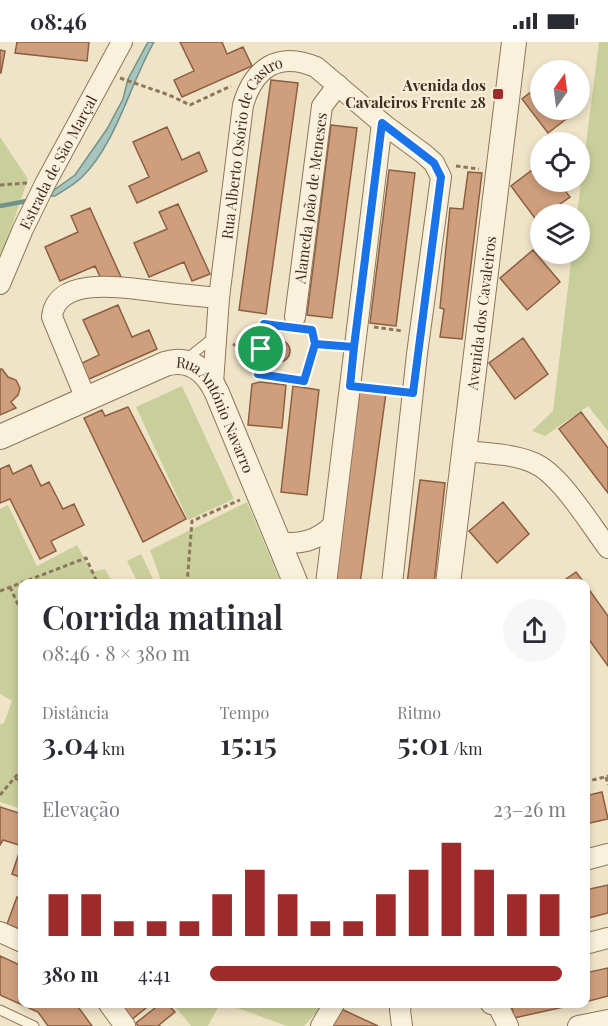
<!DOCTYPE html>
<html lang="pt">
<head>
<meta charset="utf-8">
<style>
  :root { --surface:#fff; --page:#f7f7f7; --text:#2b2b33; --muted:#7c7c81; --accent:#9e2a2b }
  body { margin:0; font-family:"Playfair Display",serif; background:var(--page); color:var(--text); height:100vh; display:flex; flex-direction:column; font-size:22px; white-space:nowrap }
  * { box-sizing:border-box; margin:0 }
  p { font-size:20px; color:var(--muted) }
  .icon { flex:none; width:33px; height:33px; fill:none; stroke:currentColor; stroke-width:2; stroke-linecap:round; stroke-linejoin:round }
  .map { position:relative; flex:1; overflow:hidden }
  .drawer { position:absolute; left:18px; top:537px; width:572px; height:429px; display:flex; flex-direction:column; background:var(--surface); border-radius:12px; box-shadow:0 3px 9px #0003 }
  .drawer>* { flex:none }
  .needle { width:39px; rotate:14deg }
  .fabs { position:absolute; left:530px; top:18px; display:grid; gap:12px }
  .fabs a { display:grid; place-items:center; width:60px; height:60px; border-radius:50%; background:var(--surface); box-shadow:0 3px 9px #0003; font-size:30px }
  .pin { position:absolute; display:grid; place-items:center; width:51px; height:51px; color:#fff; margin:-26px; border:3px solid #fff; border-radius:50%; box-shadow:0 2px 6px #0007 }
  .round { display:grid; place-items:center; flex:none; width:63px; height:63px; border-radius:32px; background:var(--page) }
  .summary { display:flex; align-items:center; justify-content:space-between; height:102px; padding:0 24px }
  h1 { font-size:33px; font-weight:600; line-height:45px }
  .stats { display:grid; grid-template-columns:repeat(3,1fr); gap:9px; height:102px; padding:6px 24px }
  .stats div { display:grid; align-content:center }
  .stats b { font-size:30px; font-weight:600 }
  .stats small { font-size:16px; font-weight:400 }
  .stats p { font-size:16px }
  .chart { height:168px; padding:12px 24px }
  .chart p { display:flex; justify-content:space-between }
  .chart svg { width:100%; height:108px; margin-top:6px; stroke:var(--accent); stroke-width:6 }
  ul { padding:0 24px; list-style:none; font-size:20px }
  li { display:grid; grid-template-columns:96px 72px 1fr; align-items:center; height:45px }
  li i { height:15px; border-radius:8px; background:var(--accent) }
  .status { display:flex; justify-content:space-between; align-items:center; height:42px; padding:0 30px; background:var(--surface); direction:ltr }
  .status svg { height:16px; fill:currentColor }
  .map>svg:first-child { display:block }
  .green { fill:#c9cf9b }
  .water { fill:#a9c4bc; stroke:#6f938a; stroke-width:1.5 }
  .lines { fill:none; stroke-linecap:round; stroke-linejoin:round }
  .stream { stroke:#6f938a; stroke-width:4.5 }
  .building { fill:#cf9f7d; stroke:#8d5f41; stroke-width:1.5 }
  .service-casing { stroke:#8d765c; stroke-width:11 }
  .minor-casing { stroke:#8d765c; stroke-width:22 }
  .tertiary-casing { stroke:#8d765c; stroke-width:26 }
  .path { stroke:#8d765c; stroke-width:3; stroke-dasharray:4.5 3; stroke-linecap:butt }
  .service { stroke:#faf1dc; stroke-width:9 }
  .minor { stroke:#faf1dc; stroke-width:20 }
  .tertiary { stroke:#faf1dc; stroke-width:24 }
  .route-casing { stroke:#fff; stroke-width:12 }
  .route { stroke:#1a73e8; stroke-width:8 }
  .poi-dot { fill:#9e2a2b; stroke:#f7eed8; stroke-width:2 }
  .labels { text-anchor:middle; dominant-baseline:central; stroke-width:4.5; stroke-linejoin:round; paint-order:stroke }
  .poi-label { font-size:15px; font-weight:bold; fill:#3d2e20; stroke:#f7eed8; text-anchor:end }
  .street-label { font-size:15px; fill:#3d2e20; stroke:#f7eed8 }
</style>
</head>
<body>
<div class="status"><b>08:46</b><svg viewBox="0 0 49 12"><path d="M0 12V9h3v3zM5 12V6h3v6zM10 12V3h3v9zM15 12V0h3v12zM26 1h20v11H26zM47 4h2v5h-2z"/></svg></div>
<div class="map">
<svg width="608" height="984" viewBox="0 0 608 984">
  <rect width="100%" height="100%" fill="#f0e4c8"/>
  <path class="green" d="M 599,0 L 608,0 L 608,389 L 588,364 L 545,394 L 532,389 L 553,369 L 572,212 L 579,212 L 579,172 L 577,172 Z
    M 0,95 L 28,137 L 0,218 Z
    M 182,344 L 234,457 L 188,478 L 136,365 Z
    M 247,460 L 281,541 L 162,541 L 150,508 Z
    M 8,463 L 37,524 L 77,503 L 92,530 L 105,527 L 113,541 L 22,542 L 22,767 L 0,760 L 0,682 L 4,681 L 12,659 L 0,652 L 0,467 Z
    M 141,512 L 155,541 L 138,541 L 127,519 Z
    M 173,962 L 220,962 L 208,984 L 191,984 Z
    M 226,962 L 324,962 L 304,984 L 287,984 Z"/>
  <path class="water" d="M 148,0 L 154,0 C 130,42 116,102 82,135 C 74,143 64,148 55,154 L 51,154 L 54,148 L 75,133 L 107,87 L 123,57 L 128,37 Z"/>
  <g class="lines">
    <path class="stream" d="M 0,164 L 32,158"/>
  </g>
  <path class="building" d="M 17,0 L 89,0 L 87,19 L 15,11 Z
    M 180,0 L 222,0 L 227,12 L 243,5 L 252,24 L 182,55 L 174,38 L 194,29 Z
    M 0,8 L 5,9 L 1,31 L 0,31 Z
    M 271,38 L 298,41 L 266,272 L 239,268 Z
    M 540,43 L 540,68 L 578,68 L 548,91 L 522,57 Z
    M 331,83 L 357,86 L 332,276 L 307,273 Z
    M 167,85 L 182,118 L 199,110 L 207,129 L 137,161 L 129,144 L 149,135 L 133,100 Z
    M 540,122 L 540,140 L 558,140 L 570,155 L 546,172 L 540,172 L 540,177 L 537,179 L 511,144 Z
    M 389,128 L 415,131 L 396,284 L 370,281 Z
    M 468,130 L 482,131 L 462,297 L 440,295 L 444,267 L 440,266 L 450,166 L 463,167 Z
    M 178,162 L 210,232 L 192,239 L 184,220 L 149,235 L 134,201 L 167,187 L 159,170 Z
    M 90,166 L 121,235 L 104,243 L 95,224 L 60,239 L 45,205 L 78,190 L 71,174 Z
    M 533,208 L 560,240 L 527,268 L 500,236 Z
    M 118,263 L 132,295 L 149,288 L 157,307 L 87,338 L 80,322 L 99,313 L 83,278 Z
    M 523,296 L 548,332 L 515,357 L 489,321 Z
    M268 309a11 11 0 1 1 22 0a11 11 0 1 1-22 0Z
    M 0,327 L 2,327 L 8,335 L 16,338 L 20,346 L 18,353 L 11,360 L 16,366 L 0,373 Z
    M 260,340 L 286,343 L 282,386 L 248,383 L 252,342 Z
    M 293,344 L 319,348 L 307,453 L 281,450 Z
    M 360,347 L 386,351 L 360,542 L 333,542 Z
    M 128,365 L 186,477 L 143,500 L 84,376 L 102,368 L 105,374 Z
    M 581,370 L 608,406 L 608,451 L 559,387 Z
    M 9,423 L 13,432 L 31,423 L 41,444 L 49,440 L 63,467 L 74,462 L 84,483 L 51,499 L 56,509 L 40,517 L 10,457 L 0,461 L 0,427 Z
    M 420,438 L 445,441 L 434,542 L 407,542 Z
    M 503,460 L 529,492 L 497,521 L 469,489 Z
    M 576,530 L 585,542 L 559,542 Z
    M 585,542 L 608,574 L 608,624 L 585,592 Z
    M 602,750 L 608,777 L 585,782 L 585,754 Z
    M 0,765 L 22,772 L 22,804 L 3,798 L 0,803 Z
    M 22,802 L 22,836 L 12,832 Z
    M 608,843 L 608,871 L 585,877 L 585,848 Z
    M 17,855 L 22,857 L 22,888 L 7,882 Z
    M 0,914 L 22,924 L 22,962 L 76,962 L 92,984 L 48,984 L 38,970 L 0,953 Z
    M 608,926 L 608,954 L 585,960 L 585,931 Z
    M 122,962 L 151,962 L 131,978 Z
    M 160,962 L 167,962 L 175,970 L 159,983 L 160,984 L 138,984 L 136,981 Z
    M 511,962 L 577,962 L 514,976 Z
    M 339,966 L 378,984 L 328,984 Z"/>
  <g class="lines">
    <defs>
      <path id="service" d="M 185,318 L 214,295
        M 0,968 L 34,984"/>
      <g id="minor">
        <path id="s1" d="M 0,242 L 23,187 L 46,140 L 122,0"/>
        <path id="s2" d="M 295,275 L 322,64 L 338,43"/>
        <path id="s3" d="M 213,341 L 219,256 L 243,63 C 254,26 278,9 316,25 L 382,81 L 424,112 L 434,121 L 441,135 L 417,312 L 392,542"/>
        <path d="M 86,357 L 52,275 C 56,233 126,246 153,249 C 175,252 197,254 219,256"/>
        <path d="M 464,409 C 485,411 515,412 534,421 C 560,432 590,482 608,506"/>
        <path d="M 278,500 C 300,503 317,499 333,483"/>
        <path d="M 326,542 L 382,81"/>
        <path d="M 585,818 L 608,812"/>
        <path d="M 0,890 L 22,900"/>
        <path d="M 585,902 L 608,896"/>
        <path d="M 109,962 L 125,984"/>
        <path d="M 401,962 L 400,968 L 402,984"/>
        <path d="M 491,962 L 498,964 L 508,984"/>
        <path d="M 321,984 L 334,962"/>
        <path d="M 578,984 L 608,978"/>
      </g>
      <g id="tertiary">
        <path id="s4" d="M 0,395 L 165,322 C 190,314 207,329 217,351 L 296,542"/>
        <path id="s5" d="M 448,542 L 514,0"/>
      </g>
    </defs>
    <use href="#service" class="service-casing"/>
    <use href="#minor" class="minor-casing"/>
    <use href="#tertiary" class="tertiary-casing"/>
    <path class="path" d="M 120,36 L 169,53 L 190,63 L 231,44
      M 456,124 L 479,127
      M 0,143 L 27,141
      M 374,285 L 403,289
      M 307,288 L 312,288 L 315,302 L 338,304
      M 233,302 L 238,305 L 261,307 L 258,332 L 304,339 L 315,302
      M 261,307 L 264,282 L 280,284
      M 366,346 L 395,349
      M 187,542 L 192,479 L 240,458
      M 10,545 L 22,571
      M 0,549 L 86,516 L 98,542
      M 606,735 L 608,743
      M 15,736 L 22,739
      M 585,740 L 608,734
      M 0,753 L 22,727"/>
    <use href="#service" class="service"/>
    <use href="#minor" class="minor"/>
    <use href="#tertiary" class="tertiary"/>
  </g>
  <g class="lines">
    <defs>
      <path id="route" d="M 261,307 L 264,282 L 312,288 L 315,302 L 354,305 L 350,344 L 413,351 L 441,135 L 434,121 L 382,81 L 354,305 L 315,302 L 304,339 L 258,332 L 261,307"/>
    </defs>
    <use href="#route" class="route-casing"/>
    <use href="#route" class="route"/>
  </g>
  <rect class="poi-dot" x="492" y="46" width="12" height="12" rx="3"/>
  <g class="labels">
    <g class="poi-label">
      <text x="486" y="43">Avenida dos<tspan x="486" dy="17">Cavaleiros Frente 28</tspan></text>
    </g>
    <g class="street-label">
      <text stroke="none"><textPath href="#s3" startOffset="243">Rua Alberto Osório de Castro</textPath></text>
      <text stroke="none"><textPath href="#s1" startOffset="135">Estrada de São Marçal</textPath></text>
      <text stroke="none"><textPath href="#s2" startOffset="120">Alameda João de Meneses</textPath></text>
      <text stroke="none"><textPath href="#s5" startOffset="273">Avenida dos Cavaleiros</textPath></text>
      <text stroke="none"><textPath href="#s4" startOffset="262">Rua António Navarro</textPath></text>
    </g>
  </g>
</svg>
<div class="fabs">
<a><svg class="needle" viewBox="-14 -14 28 28"><path d="M0-13l5 13h-10z" fill="#e53935"/><path d="M0 13l5-13h-10z" fill="#7c7c81"/></svg></a>
<a><svg class="icon" aria-label="locate" viewBox="0 0 24 24"><circle cx="12" cy="12" r="6"/><path d="M12 2v4M12 18v4M2 12h4M18 12h4"/></svg></a>
<a><svg class="icon" aria-label="layers" viewBox="0 0 24 24"><path d="M12 4l9 5-9 5-9-5zM3 14l9 5 9-5"/></svg></a>
</div>
<div class="pin" style="left:261px;top:307px;background:#1e9e55"><svg class="icon" aria-label="arrive" viewBox="0 0 24 24"><path d="M6 21V4h12l-3 4 3 4H6"/></svg></div>
<section class="drawer">
<div class="summary"><div><h1>Corrida matinal</h1><p>08:46 · 8 × 380 m</p></div><a class="round"><svg class="icon" aria-label="share" viewBox="0 0 24 24"><path d="M12 15V3M7 8l5-5 5 5M5 13v7h14v-7"/></svg></a></div>
<div class="stats">
<div><p>Distância</p><b>3.04<small> km</small></b></div>
<div><p>Tempo</p><b>15:15</b></div>
<div><p>Ritmo</p><b>5:01<small> /km</small></b></div>
</div>
<div class="chart"><p><span>Elevação</span>23–26 m</p>
<svg viewBox="0 0 160 44" preserveAspectRatio="none"><path d="M5 44V27M15 44V27M25 44V38M35 44V38M45 44V38M55 44V27M65 44V17M75 44V27M85 44V38M95 44V38M105 44V27M115 44V17M125 44V6M135 44V17M145 44V27M155 44V27"/></svg>
</div>
<ul>
<li><b>380 m</b>4:41<i style="width:99%"></i></li>
</ul>
</section>
</div>
</body>
</html>
